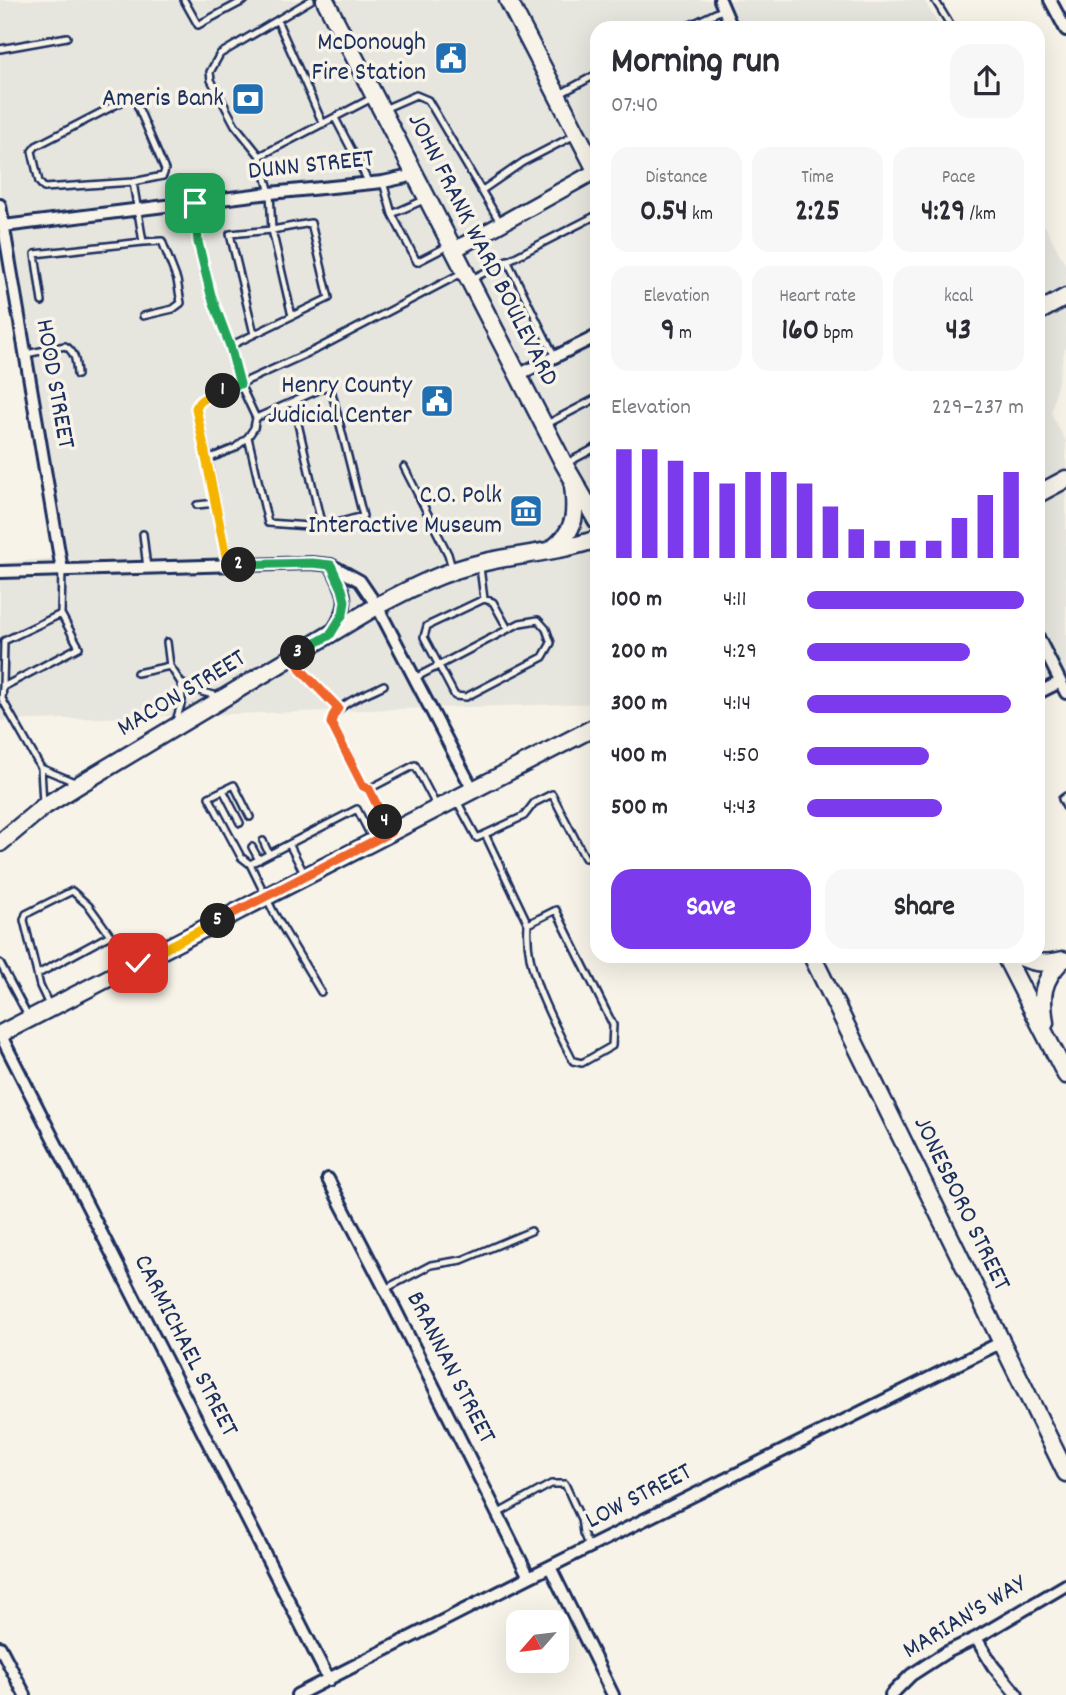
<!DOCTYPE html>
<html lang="en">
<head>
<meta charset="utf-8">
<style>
  :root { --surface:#fff; --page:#f7f7f7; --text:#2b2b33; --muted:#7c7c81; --accent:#7c3aed }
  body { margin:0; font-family:Dekko,sans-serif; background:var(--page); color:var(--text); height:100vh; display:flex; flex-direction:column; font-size:26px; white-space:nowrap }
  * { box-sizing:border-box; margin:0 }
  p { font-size:23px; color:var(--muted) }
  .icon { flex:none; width:38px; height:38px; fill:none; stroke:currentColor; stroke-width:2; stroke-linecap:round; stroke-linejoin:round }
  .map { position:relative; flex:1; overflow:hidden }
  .panel { position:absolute; left:590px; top:21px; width:455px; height:942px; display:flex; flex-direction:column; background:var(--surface); border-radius:21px; box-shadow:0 7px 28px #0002 }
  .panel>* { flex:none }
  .needle { width:46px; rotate:242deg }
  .fabs { position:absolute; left:506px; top:1610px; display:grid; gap:14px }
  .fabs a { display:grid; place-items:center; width:63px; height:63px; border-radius:14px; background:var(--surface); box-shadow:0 7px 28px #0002; font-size:35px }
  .pin { position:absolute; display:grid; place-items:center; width:60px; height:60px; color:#fff; margin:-30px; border-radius:14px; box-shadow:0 4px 10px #0006 }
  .km { position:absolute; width:35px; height:35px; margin:-18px; border-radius:50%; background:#222; color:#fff; font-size:19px; line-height:35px; text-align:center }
  .round { display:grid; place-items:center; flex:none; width:74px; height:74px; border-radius:21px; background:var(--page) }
  .summary { display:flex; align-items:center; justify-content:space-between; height:119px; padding:0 21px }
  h1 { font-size:38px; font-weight:800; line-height:52px }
  .figures { display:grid; grid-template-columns:repeat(3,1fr); gap:10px; height:119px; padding:7px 21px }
  .figures div { display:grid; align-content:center; border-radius:18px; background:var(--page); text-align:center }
  .figures b { font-size:30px; font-weight:800 }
  .figures small { font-size:19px; font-weight:400 }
  .figures p { font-size:19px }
  .chart { height:196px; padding:14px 21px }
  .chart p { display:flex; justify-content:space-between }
  .chart svg { width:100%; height:126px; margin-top:7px; stroke:var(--accent); stroke-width:6 }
  .action { display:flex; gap:14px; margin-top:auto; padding:14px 21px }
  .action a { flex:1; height:80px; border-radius:21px; background:var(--accent); color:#fff; font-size:28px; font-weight:800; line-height:80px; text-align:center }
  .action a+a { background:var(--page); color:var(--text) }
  ul { padding:0 21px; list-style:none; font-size:23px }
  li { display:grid; grid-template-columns:112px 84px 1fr; align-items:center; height:52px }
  li i { height:18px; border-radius:9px; background:var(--accent) }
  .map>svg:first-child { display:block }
  .built { fill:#e6e5de }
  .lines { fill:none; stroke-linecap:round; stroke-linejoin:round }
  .lane-casing { stroke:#1b2f5e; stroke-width:10 }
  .street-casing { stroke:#1b2f5e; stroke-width:16 }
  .secondary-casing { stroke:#1b2f5e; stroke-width:19 }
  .primary-casing { stroke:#1b2f5e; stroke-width:21 }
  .lane { stroke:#f7f3e8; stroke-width:5 }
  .street { stroke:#f7f3e8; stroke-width:10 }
  .secondary { stroke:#f7f3e8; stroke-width:14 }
  .primary { stroke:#f7f3e8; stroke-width:16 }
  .split-1-casing { stroke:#fff; stroke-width:14 }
  .split-2-casing { stroke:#fff; stroke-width:14 }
  .split-3-casing { stroke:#fff; stroke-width:14 }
  .split-4-casing { stroke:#fff; stroke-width:14 }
  .split-5-casing { stroke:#fff; stroke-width:14 }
  .split-6-casing { stroke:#fff; stroke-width:14 }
  .split-1 { stroke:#22a559; stroke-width:9 }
  .split-2 { stroke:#f5b400; stroke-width:9 }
  .split-3 { stroke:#22a559; stroke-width:9 }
  .split-4 { stroke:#f0652b; stroke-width:9 }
  .split-5 { stroke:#f0652b; stroke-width:9 }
  .split-6 { stroke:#f5b400; stroke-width:9 }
  .labels { text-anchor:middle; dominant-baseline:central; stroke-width:7; stroke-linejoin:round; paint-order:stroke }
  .poi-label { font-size:26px; fill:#1b2f5e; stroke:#f7f3e8; text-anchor:end }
  .street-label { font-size:26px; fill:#1b2f5e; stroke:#f7f3e8 }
</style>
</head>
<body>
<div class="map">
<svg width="1066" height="1695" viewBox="0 0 1066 1695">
  <rect width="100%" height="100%" fill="#f7f3e8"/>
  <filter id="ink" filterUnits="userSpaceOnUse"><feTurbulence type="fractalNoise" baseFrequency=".0143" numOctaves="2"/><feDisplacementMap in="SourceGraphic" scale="14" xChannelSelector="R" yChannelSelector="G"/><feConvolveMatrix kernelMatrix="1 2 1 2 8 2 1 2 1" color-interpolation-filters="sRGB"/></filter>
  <g filter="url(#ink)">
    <path class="built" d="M 0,0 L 924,0 L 940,28 L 597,28 L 597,703 L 0,721 L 0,563 L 58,558 L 0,188 Z
      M 1038,213 L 1066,266 L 1066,343 L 1051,413 L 1066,442 L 1066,685 L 1038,700 Z"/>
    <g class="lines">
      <defs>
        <path id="lane" d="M 184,0 L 198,25 L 245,0
          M 935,0 L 952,28
          M 277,20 L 323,124
          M 684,28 L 724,9
          M 0,49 L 67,37
          M 560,94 L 597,74
          M 384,109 L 416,95 L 428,100 L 500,222
          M 335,118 L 369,183
          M 260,156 L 235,125 L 211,80 L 210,72 L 220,54 L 311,0
          M 383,182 L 392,214 L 417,262 L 448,246
          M 481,191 L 523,162 L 575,135
          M 195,204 L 198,242 L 211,295 L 230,346
          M 392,214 L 424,200
          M 143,242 L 162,241 L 177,280 L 181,303 L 173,309 L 143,316
          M 507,260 L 555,357
          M 472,279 L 597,215
          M 42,302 L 35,254 L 143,242 L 133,182 L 163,176 L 165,170 L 135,100 L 127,99 L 36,146 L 32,151 L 39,182 L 44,188 L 133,182
          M 292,316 L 272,230 L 270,193 L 260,156 L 372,98
          M 26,354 L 65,346 C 76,352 76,363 77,375
          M 293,402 L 322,527
          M 547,424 L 597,398
          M 248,437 L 254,428 L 256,418
          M 208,459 L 196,408 C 202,394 226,390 240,384 L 230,346 L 329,298 L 311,223 L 272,230 L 230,234 L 254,334
          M 567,463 L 597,447
          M 404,467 L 448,554 L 452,568
          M 197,505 L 216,503
          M 143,534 L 147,568
          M 228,564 L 208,459 L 235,448 L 248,437 L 268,523 L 322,527 L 363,516 L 330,385 L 256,418 L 240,384 L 317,349 L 462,273
          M 480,567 L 484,599
          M 61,614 L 62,570
          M 167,642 L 170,666
          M 294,658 L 302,671 L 338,708
          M 137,673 L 170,666 L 181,683 L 202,692 L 218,696
          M 415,678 L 520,623 L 538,620 L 546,629 L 551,643 L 543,657 L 466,697 L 455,696 L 424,637 L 427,626 L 484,599 L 493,602 L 508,629
          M 3,687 L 4,641 L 61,614 L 79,647 L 3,687 L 2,699 L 41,768
          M 176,721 L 182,701 L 181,683
          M 369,789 L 363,786 L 331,723 C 337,702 365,695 384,685
          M 223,790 L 240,823
          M 1066,796 L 1062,799 L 1066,807
          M 457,801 L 477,838 L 524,816 L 534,803 L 552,794 L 585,858
          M 43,804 L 41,768 L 77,783
          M 390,831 L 369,789 L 415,765 L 436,805
          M 485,834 L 528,924 L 556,910 L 613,1025 L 612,1046 L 582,1063 L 573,1061 C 552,1019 524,972 528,924
          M 263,841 L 269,854
          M 289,844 L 250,864 L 274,913 L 321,992
          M 252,847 L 259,860
          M 250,864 L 241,857 L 209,797 L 234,785 L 250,817
          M 305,875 L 289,844 L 357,809 L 372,838
          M 0,963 L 28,1016
          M 38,974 L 110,935
          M 49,1005 L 40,986 L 24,920 L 26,914 L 72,891 L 89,906 L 110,935 L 125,943 L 136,960
          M 385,1289 L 431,1265 L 462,1260 L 531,1231
          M 497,1514 L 551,1484 L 565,1484 L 581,1519 L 583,1533 L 589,1547"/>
        <path id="street" d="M 720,0 L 732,28
          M 1050,0 L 1066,30
          M 0,205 L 62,570
          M 4,226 L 270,193 L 383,182 L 415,175
          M 518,375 L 597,336
          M 331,565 C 345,595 352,600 333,630
          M 0,572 L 311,563 L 331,565 L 360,581 L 377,606 L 473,790
          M 1038,637 L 1066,693
          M 1038,693 L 1060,682
          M 0,1034 L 329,1680
          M 328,1179 L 385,1289 L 529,1577
          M 550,1567 L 613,1695
          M 976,1638 L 993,1666 L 1017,1695
          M 0,1647 L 25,1695
          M 297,1695 L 529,1577 L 1002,1342
          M 891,1695 L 911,1675 L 945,1653 L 976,1638 L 1066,1585"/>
        <path id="secondary" d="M 454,250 L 596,171"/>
        <path id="primary" d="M 325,0 L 564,464 L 597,521
          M 508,0 L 597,172
          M 1038,312 L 1066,297
          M 1038,494 L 1066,479
          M 552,549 C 577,530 576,513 573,485
          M 0,843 L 43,807 L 80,784 L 377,606 C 411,588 444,571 481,563 C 519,554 560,552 597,539
          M 812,956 L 1066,1473
          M 1005,956 L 1066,1075
          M 1019,956 C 1035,964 1046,964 1063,960
          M 1045,1023 C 1041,996 1041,982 1061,961
          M 0,1034 L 597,726"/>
      </defs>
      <use href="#lane" class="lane-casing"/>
      <use href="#street" class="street-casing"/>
      <use href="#secondary" class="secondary-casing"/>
      <use href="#primary" class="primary-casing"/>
      <use href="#lane" class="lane"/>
      <use href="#street" class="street"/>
      <use href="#secondary" class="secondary"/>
      <use href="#primary" class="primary"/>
    </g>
  </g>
  <g class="lines" filter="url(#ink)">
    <defs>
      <path id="split-1" d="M 195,203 L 198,242 L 211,295 L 230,346 L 240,384 L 223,391"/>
      <path id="split-2" d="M 223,391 C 213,395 200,397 196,408 L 228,566 L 239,565"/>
      <path id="split-3" d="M 239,565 L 312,563 L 331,565 L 342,589 L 345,601 L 343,614 L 330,635 L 298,653"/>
      <path id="split-4" d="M 298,653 L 293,656 L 302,671 L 338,708 L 333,716 L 331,723 L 363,786 L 369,789 L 385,822"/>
      <path id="split-5" d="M 218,921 L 391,832 L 385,822"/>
      <path id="split-6" d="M 138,963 L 218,921"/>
    </defs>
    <use href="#split-1" class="split-1-casing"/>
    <use href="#split-2" class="split-2-casing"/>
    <use href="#split-3" class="split-3-casing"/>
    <use href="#split-4" class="split-4-casing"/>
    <use href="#split-5" class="split-5-casing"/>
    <use href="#split-6" class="split-6-casing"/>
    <use href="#split-1" class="split-1"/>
    <use href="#split-2" class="split-2"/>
    <use href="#split-3" class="split-3"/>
    <use href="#split-4" class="split-4"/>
    <use href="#split-5" class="split-5"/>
    <use href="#split-6" class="split-6"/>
  </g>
  <defs>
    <symbol id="civic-square" viewBox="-11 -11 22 22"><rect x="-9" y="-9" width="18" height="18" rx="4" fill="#1f6fb2" stroke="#f7f3e8"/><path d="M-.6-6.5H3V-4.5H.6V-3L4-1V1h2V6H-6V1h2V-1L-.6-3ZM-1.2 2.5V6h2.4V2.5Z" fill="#fff"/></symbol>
    <symbol id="bank-square" viewBox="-11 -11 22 22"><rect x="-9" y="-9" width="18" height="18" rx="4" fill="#1f6fb2" stroke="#f7f3e8"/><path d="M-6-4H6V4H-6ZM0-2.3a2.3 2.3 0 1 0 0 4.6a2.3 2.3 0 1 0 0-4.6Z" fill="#fff"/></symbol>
    <symbol id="museum-square" viewBox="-11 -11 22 22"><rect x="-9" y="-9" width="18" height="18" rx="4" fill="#1f6fb2" stroke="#f7f3e8"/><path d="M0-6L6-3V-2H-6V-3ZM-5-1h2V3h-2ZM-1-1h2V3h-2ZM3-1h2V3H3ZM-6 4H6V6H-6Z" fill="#fff"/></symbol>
  </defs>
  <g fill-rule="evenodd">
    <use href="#civic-square" x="432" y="39" width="38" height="38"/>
    <use href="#bank-square" x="229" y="80" width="38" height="38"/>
    <use href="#civic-square" x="418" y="382" width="38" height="38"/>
    <use href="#museum-square" x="507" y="492" width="38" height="38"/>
  </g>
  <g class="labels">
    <g class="poi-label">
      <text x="426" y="43">McDonough<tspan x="426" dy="30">Fire Station</tspan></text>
      <text x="224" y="99">Ameris Bank</text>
      <text x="412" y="386">Henry County<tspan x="412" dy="30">Judicial Center</tspan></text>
      <text x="502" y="496">C.O. Polk<tspan x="502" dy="30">Interactive Museum</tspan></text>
    </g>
    <g class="street-label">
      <text transform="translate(311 166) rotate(-6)">DUNN STREET</text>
      <text transform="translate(482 250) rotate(63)">JOHN FRANK WARD BOULEVARD</text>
      <text transform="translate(54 384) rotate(80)">HOOD STREET</text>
      <text transform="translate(182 694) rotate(-31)">MACON STREET</text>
      <text transform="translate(961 1204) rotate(64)">JONESBORO STREET</text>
      <text transform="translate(185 1346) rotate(63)">CARMICHAEL STREET</text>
      <text transform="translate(450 1368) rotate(63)">BRANNAN STREET</text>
      <text transform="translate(639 1497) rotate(-27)">LOW STREET</text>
      <text transform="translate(965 1618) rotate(-31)">MARIAN'S WAY</text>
    </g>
  </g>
</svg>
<div class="fabs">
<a><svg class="needle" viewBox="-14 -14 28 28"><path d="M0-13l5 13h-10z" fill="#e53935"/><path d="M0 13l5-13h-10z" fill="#7c7c81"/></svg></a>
</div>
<div class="pin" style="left:195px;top:203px;background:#1e9e55"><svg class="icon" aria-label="arrive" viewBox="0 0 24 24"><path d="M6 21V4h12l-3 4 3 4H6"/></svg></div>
<div class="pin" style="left:138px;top:963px;background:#d93025"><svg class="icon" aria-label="check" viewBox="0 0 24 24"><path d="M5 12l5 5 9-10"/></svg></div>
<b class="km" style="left:223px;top:391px">1</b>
<b class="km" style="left:239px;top:565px">2</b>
<b class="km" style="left:298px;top:653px">3</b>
<b class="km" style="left:385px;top:822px">4</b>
<b class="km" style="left:218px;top:921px">5</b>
<section class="panel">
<div class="summary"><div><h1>Morning run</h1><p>07:40</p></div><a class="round"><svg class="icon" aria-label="share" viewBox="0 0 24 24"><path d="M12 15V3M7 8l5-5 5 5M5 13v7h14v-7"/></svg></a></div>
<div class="figures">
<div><p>Distance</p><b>0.54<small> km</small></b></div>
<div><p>Time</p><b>2:25</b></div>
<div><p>Pace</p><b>4:29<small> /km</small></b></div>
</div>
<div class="figures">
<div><p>Elevation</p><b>9<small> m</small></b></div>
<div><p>Heart rate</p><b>160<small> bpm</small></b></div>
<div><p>kcal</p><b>43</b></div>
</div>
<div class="chart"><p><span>Elevation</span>229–237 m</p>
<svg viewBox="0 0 160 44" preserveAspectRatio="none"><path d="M5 44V6M15 44V6M25 44V10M35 44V14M45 44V18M55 44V14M65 44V14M75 44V18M85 44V26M95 44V34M105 44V38M115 44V38M125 44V38M135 44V30M145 44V22M155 44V14"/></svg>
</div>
<ul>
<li><b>100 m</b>4:11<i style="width:100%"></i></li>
<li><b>200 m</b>4:29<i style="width:75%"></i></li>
<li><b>300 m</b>4:14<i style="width:94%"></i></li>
<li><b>400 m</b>4:50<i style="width:56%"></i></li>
<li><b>500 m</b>4:43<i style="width:62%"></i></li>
</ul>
<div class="action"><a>Save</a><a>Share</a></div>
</section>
</div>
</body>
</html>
